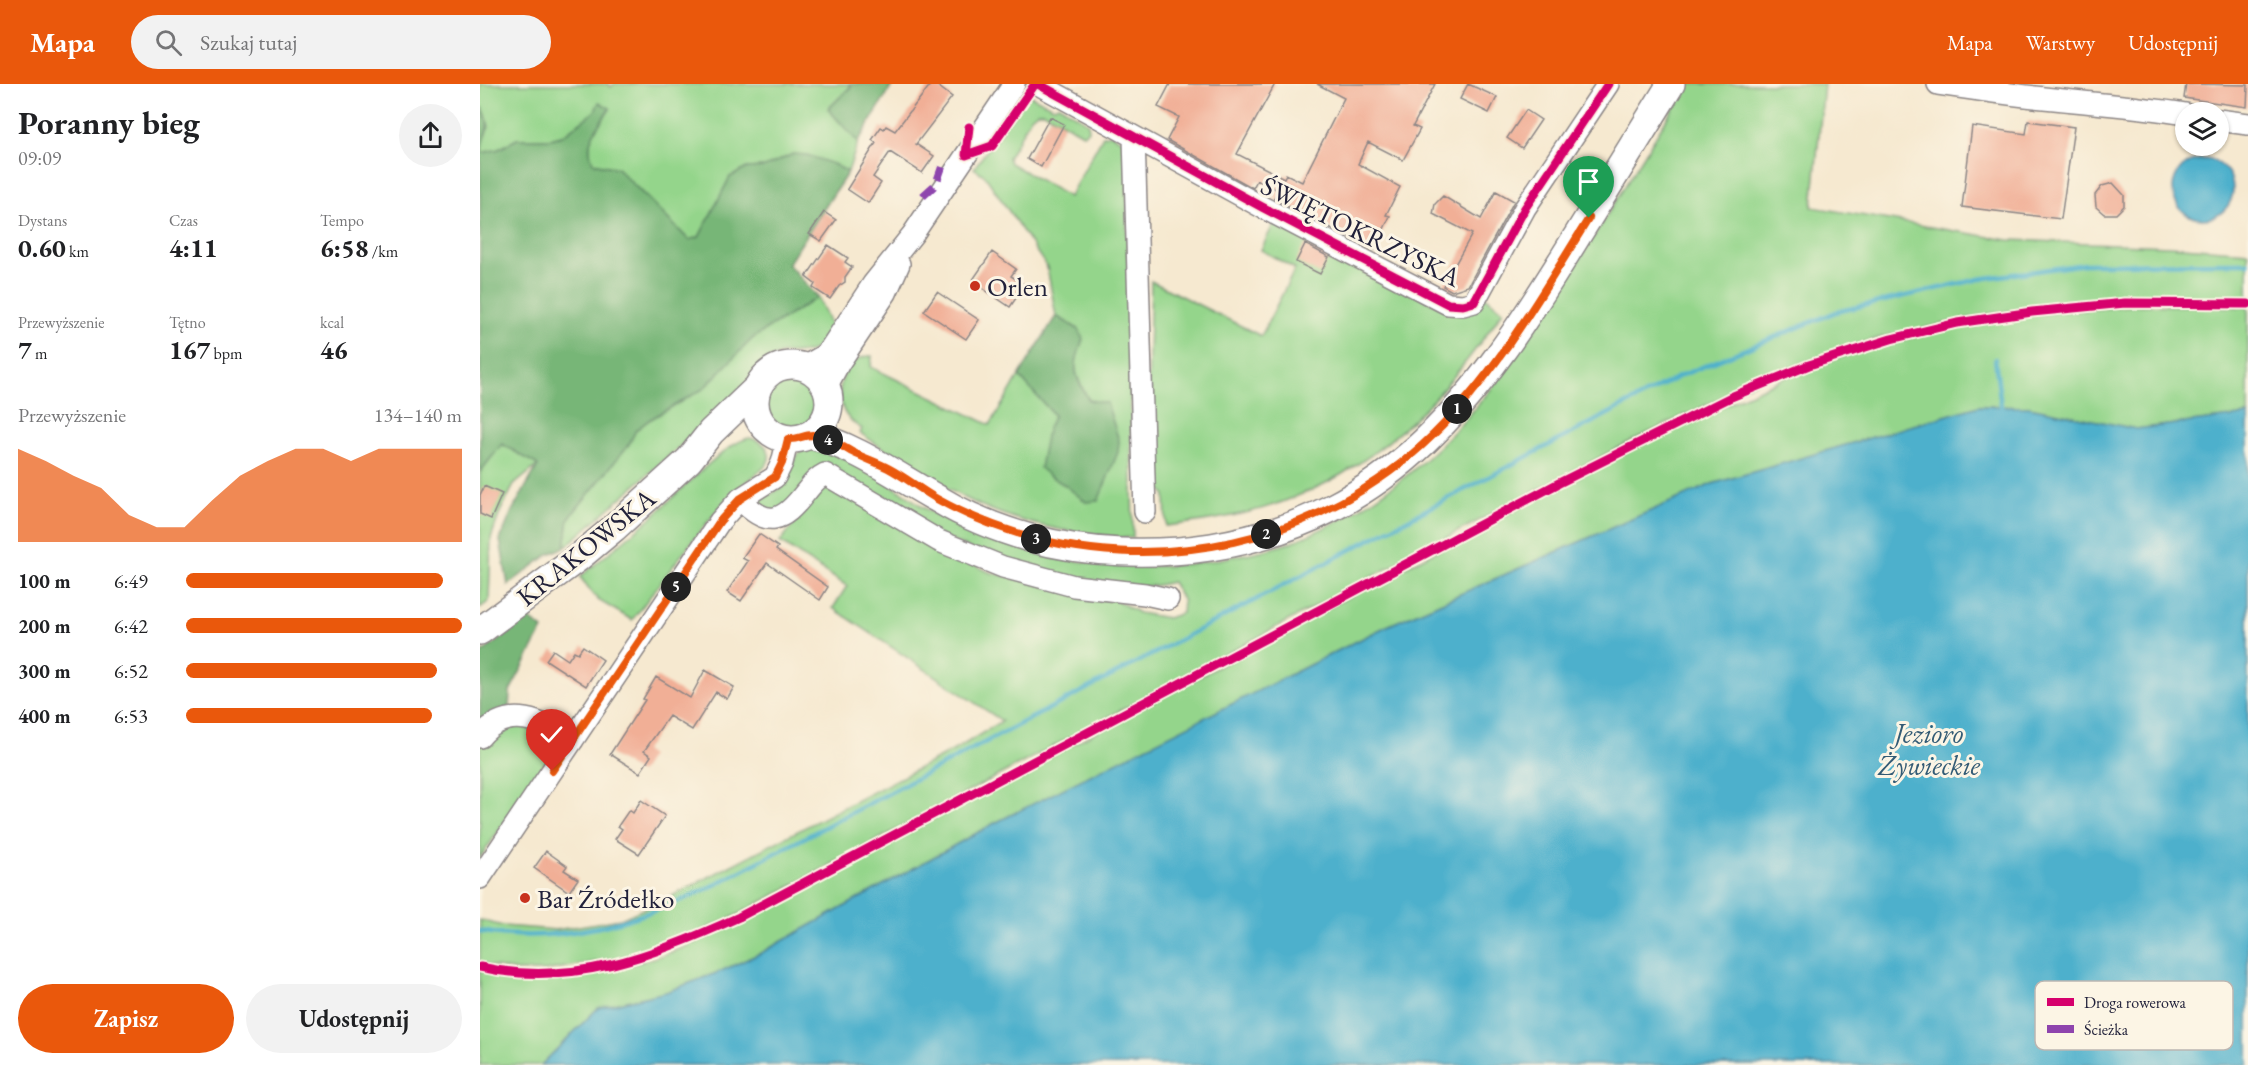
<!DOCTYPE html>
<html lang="pl">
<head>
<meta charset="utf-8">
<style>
  :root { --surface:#fff; --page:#f2f2f2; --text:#202124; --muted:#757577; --accent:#ea580c }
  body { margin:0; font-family:"EB Garamond",serif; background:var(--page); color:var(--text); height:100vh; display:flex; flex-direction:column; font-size:22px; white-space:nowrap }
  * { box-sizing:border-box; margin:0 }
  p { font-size:20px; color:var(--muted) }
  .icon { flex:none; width:33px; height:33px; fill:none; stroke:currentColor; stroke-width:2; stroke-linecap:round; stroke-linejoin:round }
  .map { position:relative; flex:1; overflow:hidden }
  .details { display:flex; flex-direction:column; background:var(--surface); width:480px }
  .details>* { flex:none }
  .controls { position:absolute; left:1695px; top:18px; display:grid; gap:12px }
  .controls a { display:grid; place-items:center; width:54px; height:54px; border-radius:50%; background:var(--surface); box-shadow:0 2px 4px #0004; font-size:30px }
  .pin { position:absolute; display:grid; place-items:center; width:51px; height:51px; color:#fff; margin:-62px -26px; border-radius:50% 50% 50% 0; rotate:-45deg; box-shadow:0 0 6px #0007 }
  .pin .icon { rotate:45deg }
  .km { position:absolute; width:30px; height:30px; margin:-15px; border-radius:50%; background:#222; color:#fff; font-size:16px; line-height:30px; text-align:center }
  .round { display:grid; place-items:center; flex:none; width:63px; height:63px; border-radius:32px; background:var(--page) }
  .headline { display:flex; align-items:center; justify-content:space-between; height:102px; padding:0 18px }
  h1 { font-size:33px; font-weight:700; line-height:45px }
  .stats { display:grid; grid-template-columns:repeat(3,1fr); gap:9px; height:102px; padding:6px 18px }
  .stats div { display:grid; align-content:center }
  .stats b { font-size:26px; font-weight:700 }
  .stats small { font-size:16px; font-weight:400 }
  .stats p { font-size:16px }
  .chart { height:168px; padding:12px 18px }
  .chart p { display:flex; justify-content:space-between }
  .chart svg { width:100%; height:108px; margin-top:6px; fill:var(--accent); opacity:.7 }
  .primary-button { display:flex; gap:12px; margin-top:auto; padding:12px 18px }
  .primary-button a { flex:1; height:69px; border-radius:36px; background:var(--accent); color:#fff; font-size:24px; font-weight:700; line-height:69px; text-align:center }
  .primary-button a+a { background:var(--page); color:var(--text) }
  ul { padding:0 18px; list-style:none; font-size:20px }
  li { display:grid; grid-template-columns:96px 72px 1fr; align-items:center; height:45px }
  li i { height:15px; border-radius:8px; background:var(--accent) }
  header { display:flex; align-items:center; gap:36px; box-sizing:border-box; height:84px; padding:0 30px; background:var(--accent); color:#fff }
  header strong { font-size:28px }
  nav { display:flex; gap:33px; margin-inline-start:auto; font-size:21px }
  .search { width:420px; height:54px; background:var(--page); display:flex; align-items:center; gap:15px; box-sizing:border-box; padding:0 21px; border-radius:33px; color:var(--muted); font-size:22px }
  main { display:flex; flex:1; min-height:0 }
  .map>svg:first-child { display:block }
  .green { fill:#94d58b; stroke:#5b7c63; stroke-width:1.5 }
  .forest { fill:#77b677; stroke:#4c6c59; stroke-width:1.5 }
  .water { fill:#4db0cc; stroke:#386984; stroke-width:1.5 }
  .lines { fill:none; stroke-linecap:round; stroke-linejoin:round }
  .stream { stroke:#4db0cc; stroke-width:4.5 }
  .building { fill:#f1af96 }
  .minor-casing { stroke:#8c8686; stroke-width:24 }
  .major-casing { stroke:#8c8686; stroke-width:30 }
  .minor { stroke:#fff; stroke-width:21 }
  .major { stroke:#fff; stroke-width:27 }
  .quiet { stroke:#8e44ad; stroke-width:8; stroke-dasharray:15 8; stroke-linecap:butt }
  .cycleway-casing { stroke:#fcf5e5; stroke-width:13 }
  .cycleway { stroke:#d6006c; stroke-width:9 }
  .route-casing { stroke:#fff; stroke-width:12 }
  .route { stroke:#ea580c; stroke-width:8 }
  .poi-dot { fill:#c8321e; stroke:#fcf5e5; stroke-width:2 }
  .labels { text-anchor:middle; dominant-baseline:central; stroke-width:6; stroke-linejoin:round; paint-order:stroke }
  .street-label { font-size:27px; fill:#22223b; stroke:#fcf5e5 }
  .poi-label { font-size:27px; fill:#22223b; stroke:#fcf5e5; text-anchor:start }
  .water-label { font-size:28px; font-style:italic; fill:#335b75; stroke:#fcf5e5 }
  .key { fill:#fcf5e5; stroke:#bbb6b2; stroke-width:1.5 }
  .key-label { font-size:16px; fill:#22223b }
</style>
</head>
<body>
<header>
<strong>Mapa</strong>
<div class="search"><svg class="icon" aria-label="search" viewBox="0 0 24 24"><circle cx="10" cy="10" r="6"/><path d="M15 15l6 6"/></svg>Szukaj tutaj</div>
<nav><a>Mapa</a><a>Warstwy</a><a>Udostępnij</a></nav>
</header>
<main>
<section class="details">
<div class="headline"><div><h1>Poranny bieg</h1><p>09:09</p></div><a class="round"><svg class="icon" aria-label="share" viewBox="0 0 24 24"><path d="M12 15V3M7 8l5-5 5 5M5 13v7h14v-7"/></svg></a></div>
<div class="stats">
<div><p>Dystans</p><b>0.60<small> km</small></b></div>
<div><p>Czas</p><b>4:11</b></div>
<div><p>Tempo</p><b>6:58<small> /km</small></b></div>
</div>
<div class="stats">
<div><p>Przewyższenie</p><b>7<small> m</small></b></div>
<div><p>Tętno</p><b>167<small> bpm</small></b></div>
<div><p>kcal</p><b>46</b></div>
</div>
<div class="chart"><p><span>Przewyższenie</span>134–140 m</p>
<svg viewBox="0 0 160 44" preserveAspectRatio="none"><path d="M0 44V6L10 11L20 17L30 22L40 33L50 38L60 38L70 27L80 17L90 11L100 6L110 6L120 11L130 6L140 6L150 6L160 6V44z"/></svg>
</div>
<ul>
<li><b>100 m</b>6:49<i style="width:93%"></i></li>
<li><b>200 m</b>6:42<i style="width:100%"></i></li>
<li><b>300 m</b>6:52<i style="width:91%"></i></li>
<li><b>400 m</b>6:53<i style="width:89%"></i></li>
</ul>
<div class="primary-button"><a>Zapisz</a><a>Udostępnij</a></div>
</section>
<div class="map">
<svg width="1768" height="981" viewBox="0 0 1768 981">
  <rect width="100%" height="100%" fill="#fcf5e5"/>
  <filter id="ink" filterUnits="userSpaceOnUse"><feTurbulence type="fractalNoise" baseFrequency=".0167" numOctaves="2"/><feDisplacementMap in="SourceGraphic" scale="12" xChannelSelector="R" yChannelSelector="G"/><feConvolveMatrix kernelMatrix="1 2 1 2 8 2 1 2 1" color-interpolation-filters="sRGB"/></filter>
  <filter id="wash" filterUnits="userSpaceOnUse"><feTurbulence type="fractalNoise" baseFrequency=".008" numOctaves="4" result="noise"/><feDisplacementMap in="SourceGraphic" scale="24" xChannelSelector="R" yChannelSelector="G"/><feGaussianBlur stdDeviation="1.35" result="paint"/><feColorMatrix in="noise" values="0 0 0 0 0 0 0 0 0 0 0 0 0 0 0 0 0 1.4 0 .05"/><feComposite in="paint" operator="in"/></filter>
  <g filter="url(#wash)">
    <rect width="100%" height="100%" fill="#f6e9d0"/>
    <path class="green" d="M 0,0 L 128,0 L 131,3 L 134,0 L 369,0 L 371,2 L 348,25 L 378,58 L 368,88 L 353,80 L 313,70 L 285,83 L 267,84 L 250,93 L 219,153 L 209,156 L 137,84 L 113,79 C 103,55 117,45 130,25 L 116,27 L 82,52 L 70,55 L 37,55 L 19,65 L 2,69 L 1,60 L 9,43 L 6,31 L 0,21 Z
      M 1208,0 L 1344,0 L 1332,123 L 1528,156 L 1689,162 L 1768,168 L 1768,216 L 1644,214 L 1514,229 L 1399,254 L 1353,268 L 1279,296 L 1149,358 L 847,516 L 255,832 L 211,852 L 151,872 L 64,887 L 36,887 L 0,880 L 0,836 L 23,842 L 76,846 L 141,835 L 192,812 L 478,664 L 522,637 L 353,524 L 367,502 L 300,458 L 336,411 L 344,403 L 365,410 L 446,457 L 509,488 L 577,505 L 634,515 L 659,529 L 688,534 L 702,529 L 703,517 L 692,498 C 661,507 628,502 597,496 C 537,484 482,465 430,436 C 403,421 375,396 347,386 C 314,387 318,444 275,422 L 274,420 C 282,413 294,410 302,403 C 311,395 310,387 314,377 C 323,355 348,365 363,374 L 365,371 C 385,384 405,397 425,410 C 435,417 445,426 457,431 C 551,477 652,496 755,472 C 771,469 788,466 803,461 C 947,410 1025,296 1101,173 C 1137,115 1172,58 1208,0 Z
      M 549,11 L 573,23 L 579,21 L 608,39 L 609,46 L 603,50 L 564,28 L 557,28 L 551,33 L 528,74 L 530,79 L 589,113 L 623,52 L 631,50 L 648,60 L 647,137 L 653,454 C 594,451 534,440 481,412 C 446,394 413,371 380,349 L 382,345 C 375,340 366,334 363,325 C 354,302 366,272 392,272 L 391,283 L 510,341 L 539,292 L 574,331 L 567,347 L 568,391 L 585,401 L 606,418 L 639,357 L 627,320 L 609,316 C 591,287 594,277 598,245 L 576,232 L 567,183 L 505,92 L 494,84 L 544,15 Z
      M 794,139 L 969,227 L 1004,211 L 1023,227 C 970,305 905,378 815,413 C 775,430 729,437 686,442 L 685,410 L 674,398 L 668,315 L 671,197 L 781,252 L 815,185 L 781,166 Z
      M 338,213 L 352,244 L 337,264 L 330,268 L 300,270 L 288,276 L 276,286 L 268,298 L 222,343 L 85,463 L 89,434 L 149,360 L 156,346 L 169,336 L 223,305 L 273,254 Z
      M 1661,221 L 1768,223 L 1768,331 L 1656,345 L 1549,323 L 1499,322 L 1232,400 L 905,543 L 513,740 L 281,869 L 239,888 L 186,908 L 118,924 L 61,981 L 0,981 L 0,886 C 67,900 136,889 200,865 C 220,857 239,847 259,838 L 908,492 L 1177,352 L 1315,289 L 1360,273 L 1417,257 L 1500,238 L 1501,240 L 1543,231 Z
      M286 318a26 26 0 1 1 52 0a26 26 0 1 1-52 0Z
      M 270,354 C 283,357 294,367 287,380 C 284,386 257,404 249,413 C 214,452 184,495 152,536 L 118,516 L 100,493 C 125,472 150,452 174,431 C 194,414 247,356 270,354 Z
      M 22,360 L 58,381 L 34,401 L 20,428 L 11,454 L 9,517 L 0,524 L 0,388 Z
      M 32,638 L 81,656 L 0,774 L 0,657 Z"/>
    <path class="forest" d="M 369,0 L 413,0 L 378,58 L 348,25 L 371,3 Z
      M 119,18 L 130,24 C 118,44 103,55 113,79 L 137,84 L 209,156 L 219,153 L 250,93 L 267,84 L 285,83 L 313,70 L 327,71 L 353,80 L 368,88 L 308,180 L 338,213 L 273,254 L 223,305 L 169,336 L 156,346 L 149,360 L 89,434 L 85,463 L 69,470 L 28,501 L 20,456 L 32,427 L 58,381 L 22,360 L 0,388 L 0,21 C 17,49 0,47 2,69 L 19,65 L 37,55 L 70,55 L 82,52 L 115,27 Z
      M 576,232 L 598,245 L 603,255 C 593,284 592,289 609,316 L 627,319 L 639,357 L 638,368 L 618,417 L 606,418 L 585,401 L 568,391 L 560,384 L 567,347 L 574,331 L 539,292 Z
      M 48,534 L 63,545 L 30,607 L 29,625 L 0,645 L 0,570 Z"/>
    <path class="water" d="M1693 105a30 30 0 1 1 60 0a30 30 0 1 1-60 0Z
      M 1499,322 L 1549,323 L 1656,345 L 1768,331 L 1768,981 L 61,981 L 118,924 L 186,908 L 239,888 L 281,869 L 513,740 L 905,543 L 1232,400 Z"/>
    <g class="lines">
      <path class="stream" d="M 1515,275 L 1521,322
        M 0,847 C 78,862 158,837 229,804 L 1200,292 L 1356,228 L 1499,195 L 1605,180 L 1768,179"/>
    </g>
    <g id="blocks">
      <path class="building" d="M 451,0 L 455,0 L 472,13 L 436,60 L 454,72 L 442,89 L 410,68 L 393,93 L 401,99 L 388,119 L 367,105 L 396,59 L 392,56 L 401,43 L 404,45 L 406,42 L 415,47 Z
        M 690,0 L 795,0 L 757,70 L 804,94 L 806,90 L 822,98 L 864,14 L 837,0 L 955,0 L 933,42 L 940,45 L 923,76 L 888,58 L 878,80 L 920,103 L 906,131 L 910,132 L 894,166 L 794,115 L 798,106 L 777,96 L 773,104 L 687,56 L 699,33 L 678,23 Z
        M 988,0 L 1017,13 L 1009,29 L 980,15 Z
        M 1706,0 L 1768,1 L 1767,23 L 1704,14 Z
        M 1046,26 L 1061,36 L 1042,64 L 1027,54 Z
        M 570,33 L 584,40 L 561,83 L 547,75 Z
        M 1548,37 L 1594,43 L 1581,135 L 1482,123 L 1492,42 L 1546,50 Z
        M 1633,99 L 1644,111 L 1644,122 L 1636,130 L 1624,130 L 1616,123 L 1615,111 L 1622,102 Z
        M 1016,107 L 1034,117 L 988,202 L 972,207 L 963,202 L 992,150 L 953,130 L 955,120 L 963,112 L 1001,135 Z
        M 344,128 L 356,136 L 341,157 L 329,150 Z
        M 825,160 L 849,173 L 840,190 L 816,178 Z
        M 348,161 L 368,174 L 365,178 L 372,183 L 365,193 L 365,198 L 359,202 L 350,215 L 333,204 L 335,200 L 326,193 Z
        M 512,168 L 536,185 L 531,192 L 545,201 L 530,223 L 492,197 Z
        M 457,208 L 499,236 L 486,255 L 444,227 Z
        M 4,402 L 22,410 L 11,435 L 0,430 L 0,411 Z
        M 279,450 L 298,463 L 296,466 L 348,503 L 340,516 L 287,479 L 261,517 L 247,508 L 268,477 L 262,474 Z
        M 103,562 L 123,576 L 106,602 L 66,576 L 73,566 L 88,576 L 94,567 L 98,569 Z
        M 225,586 L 254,603 L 247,615 L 236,608 L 212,646 L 189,632 L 164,667 L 171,672 L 160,689 L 130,670 L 165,616 L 163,615 L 176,593 L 210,614 Z
        M 161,716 L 185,732 L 159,770 L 135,755 L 142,745 L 138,742 L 149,726 L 153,729 Z
        M 66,767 L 87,782 L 84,786 L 98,795 L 89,808 L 54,784 Z"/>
    </g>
  </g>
  <g filter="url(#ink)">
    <use href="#blocks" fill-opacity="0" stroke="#8c8686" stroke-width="1.5"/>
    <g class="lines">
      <defs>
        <path id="minor" d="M 558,0 L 782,123 L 968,220 L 983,221 L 994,218 L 1045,124 L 1128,0
          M 1458,0 L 1514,8
          M 1515,0 L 1514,8 C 1578,17 1642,20 1706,30
          M 1738,36 L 1768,40
          M 654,53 L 665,428
          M 324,283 L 343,272 L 350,265 L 393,200 L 433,150 L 534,0
          M 346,303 L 359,279 L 406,209 L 419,180
          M 260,415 C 287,444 302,439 325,409 C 332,401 335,395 345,390 L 459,457 L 523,483 L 594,502 L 665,510 L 688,515
          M 0,653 C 28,619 62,638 93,656
          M 0,794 L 240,437 L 260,415 L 295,393 L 302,379 L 308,355"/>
        <path id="major" d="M275 318a37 37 0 1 1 74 0a37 37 0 1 1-74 0Z
          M 330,351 C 374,361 418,393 458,415 C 486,432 518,445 550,454 C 608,470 672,472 731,463 C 913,433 999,311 1089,165 C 1123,110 1157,55 1191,0
          M 0,547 L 98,474 L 134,444 L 209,376 L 231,348 L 277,304"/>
      </defs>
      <use href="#minor" class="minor-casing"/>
      <use href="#major" class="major-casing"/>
      <use href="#minor" class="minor"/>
      <use href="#major" class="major"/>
      <path class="quiet" d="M 443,112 L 456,100 L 462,83"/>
      <defs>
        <path id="cycleway" d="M 558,0 L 782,123 L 968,220 L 983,221 L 994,218 L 1045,124 L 1128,0
          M 489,43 L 486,71 L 512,62 L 555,0
          M 0,883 C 92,904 176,871 259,833 L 1079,399 L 1251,313 L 1329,281 L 1411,255 L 1477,239 L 1552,228 L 1645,219 L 1768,220"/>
      </defs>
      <use href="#cycleway" class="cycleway-casing"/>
      <use href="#cycleway" class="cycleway"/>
    </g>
  </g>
  <g class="lines" filter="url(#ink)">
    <defs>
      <path id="route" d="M 72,687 L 240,437 L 260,415 L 295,393 L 302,379 L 308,355 C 317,356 324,351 332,351 C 346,352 360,361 372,368 C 384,374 396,378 408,384 C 425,393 440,405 457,415 C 480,428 504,438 528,446 C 673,496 843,459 953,351 C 1017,289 1062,209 1109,134"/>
    </defs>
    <use href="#route" class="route-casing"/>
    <use href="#route" class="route"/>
  </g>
  <g class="poi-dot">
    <circle cx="495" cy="202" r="6"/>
    <circle cx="45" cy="814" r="6"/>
  </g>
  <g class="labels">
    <g class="street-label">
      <text transform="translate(881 147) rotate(26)">ŚWIĘTOKRZYSKA</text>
      <text transform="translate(106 463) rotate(-39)">KRAKOWSKA</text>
    </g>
    <g class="poi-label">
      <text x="507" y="202">Orlen</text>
      <text x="57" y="814">Bar Źródełko</text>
    </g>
    <g class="water-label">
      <text x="1449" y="649">Jezioro<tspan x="1449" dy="32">Żywieckie</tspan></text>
    </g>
  </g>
  <rect x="1555" y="897" width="198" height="69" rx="9" class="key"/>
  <rect x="1567" y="914" width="27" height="8" fill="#d6006c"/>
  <rect x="1567" y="941" width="27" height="8" fill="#8e44ad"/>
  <g class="key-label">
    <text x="1604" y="924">Droga rowerowa</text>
    <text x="1604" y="951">Ścieżka</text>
  </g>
</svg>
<div class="controls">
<a><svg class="icon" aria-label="layers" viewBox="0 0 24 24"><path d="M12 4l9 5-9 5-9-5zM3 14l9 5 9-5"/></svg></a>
</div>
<div class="pin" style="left:1109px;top:134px;background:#1e9e55"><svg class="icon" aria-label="arrive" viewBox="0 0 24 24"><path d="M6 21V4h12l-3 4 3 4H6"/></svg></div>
<div class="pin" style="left:72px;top:687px;background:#d93025"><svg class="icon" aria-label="check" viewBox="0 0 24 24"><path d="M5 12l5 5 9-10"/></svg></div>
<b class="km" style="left:977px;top:325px">1</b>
<b class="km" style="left:786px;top:450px">2</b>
<b class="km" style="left:556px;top:455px">3</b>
<b class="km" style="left:348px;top:356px">4</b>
<b class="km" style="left:196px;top:503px">5</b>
</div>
</main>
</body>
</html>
